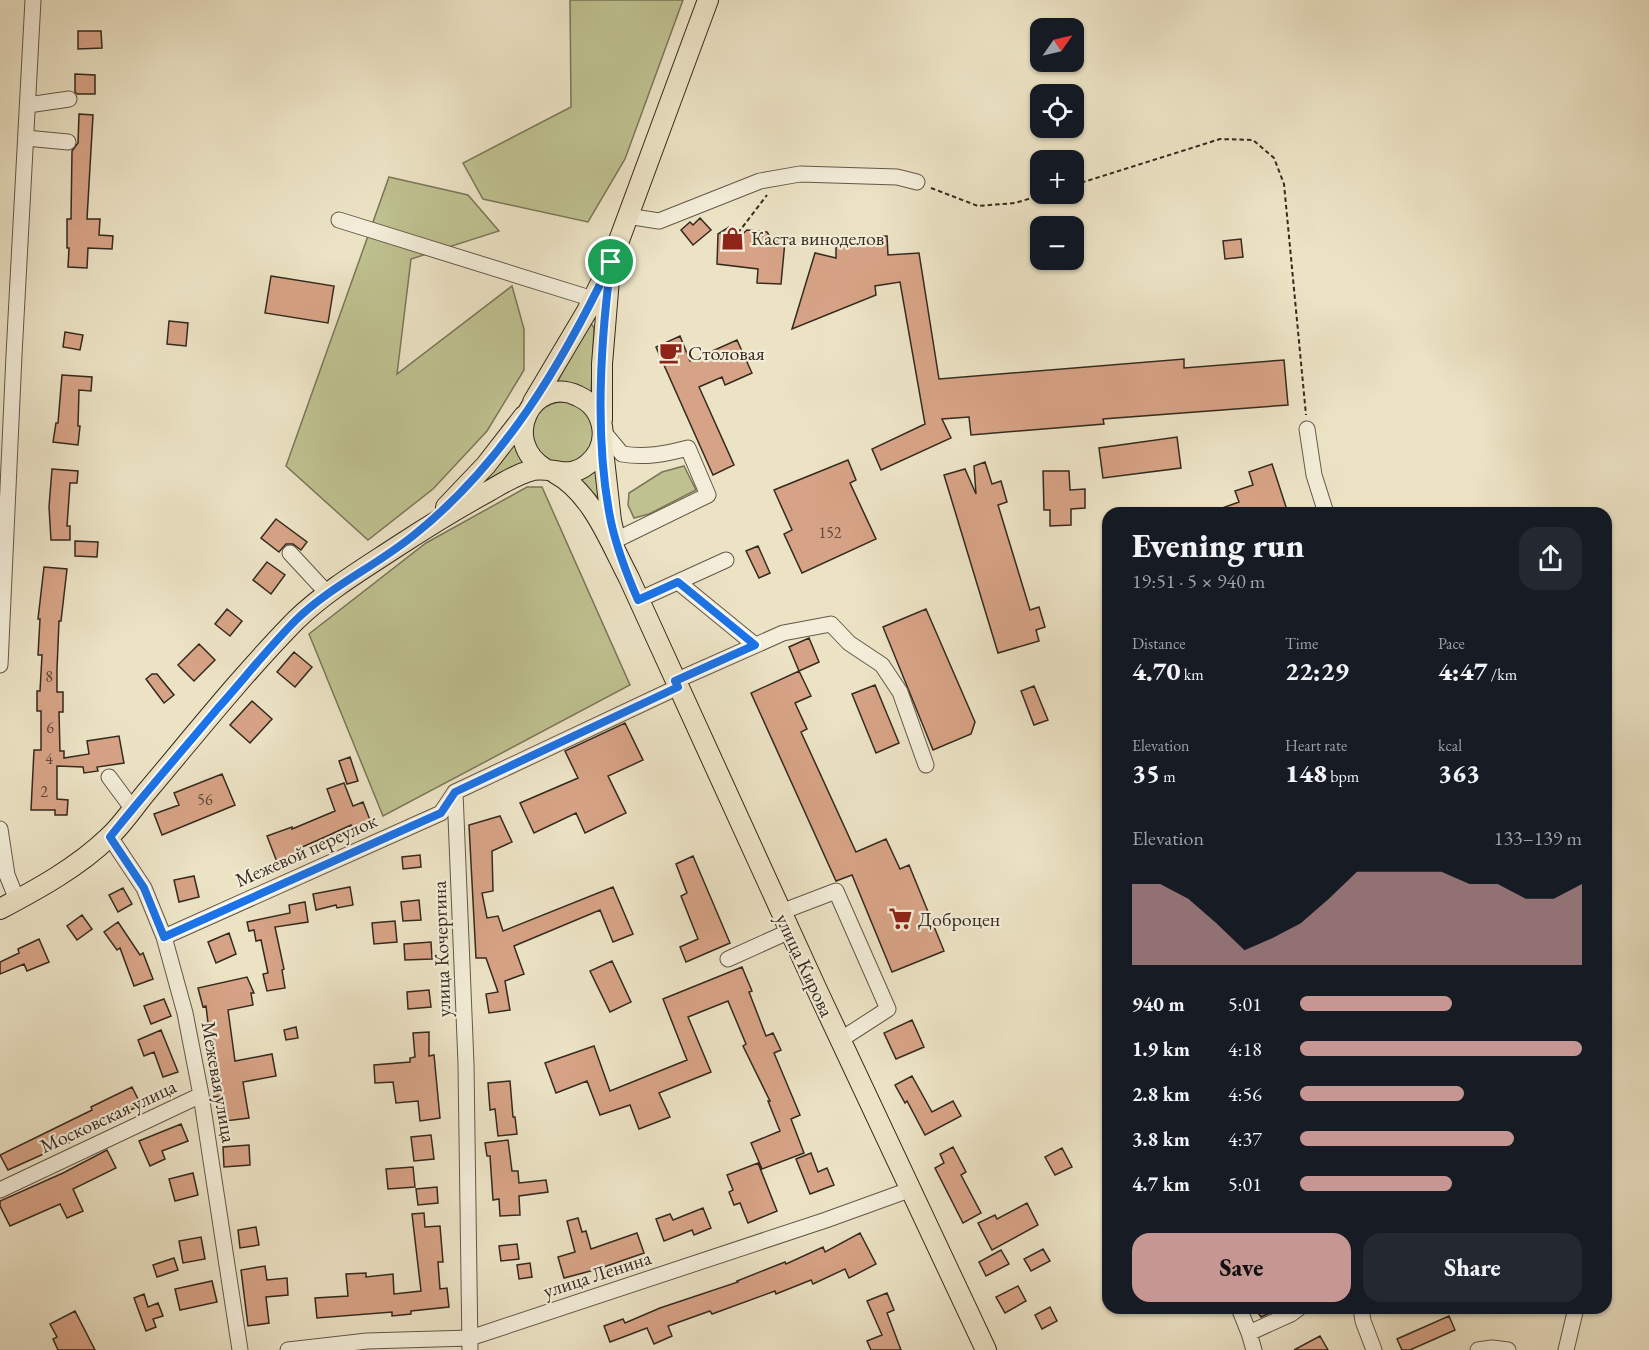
<!DOCTYPE html>
<html lang="en">
<head>
<meta charset="utf-8">
<style>
  :root { --surface:#171b24; --page:#242831; --text:#f1f3f6; --muted:#9ea1a6; --accent:#c59692 }
  body { margin:0; font-family:"EB Garamond",serif; background:var(--page); color:var(--text); height:100vh; display:flex; flex-direction:column; font-size:22px; white-space:nowrap }
  * { box-sizing:border-box; margin:0 }
  p { font-size:20px; color:var(--muted) }
  .icon { flex:none; width:33px; height:33px; fill:none; stroke:currentColor; stroke-width:2; stroke-linecap:round; stroke-linejoin:round }
  .map { position:relative; flex:1; overflow:hidden }
  .sheet { position:absolute; left:1102px; top:507px; width:510px; height:807px; display:flex; flex-direction:column; background:var(--surface); border-radius:18px; box-shadow:0 2px 4px #0004 }
  .sheet>* { flex:none }
  .needle { width:39px; rotate:56deg }
  .buttons { position:absolute; left:1030px; top:18px; display:grid; gap:12px }
  .buttons a { display:grid; place-items:center; width:54px; height:54px; border-radius:12px; background:var(--surface); box-shadow:0 2px 4px #0004; font-size:30px }
  .pin { position:absolute; display:grid; place-items:center; width:51px; height:51px; color:#fff; margin:-26px; border:3px solid #fff; border-radius:50%; box-shadow:0 2px 6px #0007 }
  .round { display:grid; place-items:center; flex:none; width:63px; height:63px; border-radius:18px; background:var(--page) }
  .head { display:flex; align-items:center; justify-content:space-between; height:102px; padding:0 30px }
  h1 { font-size:33px; font-weight:800; line-height:45px }
  .stats { display:grid; grid-template-columns:repeat(3,1fr); gap:9px; height:102px; padding:6px 30px }
  .stats div { display:grid; align-content:center }
  .stats b { font-size:26px; font-weight:800 }
  .stats small { font-size:16px; font-weight:400 }
  .stats p { font-size:16px }
  .chart { height:168px; padding:12px 30px }
  .chart p { display:flex; justify-content:space-between }
  .chart svg { width:100%; height:108px; margin-top:6px; fill:var(--accent); opacity:.7 }
  .button { display:flex; gap:12px; margin-top:auto; padding:12px 30px }
  .button a { flex:1; height:69px; border-radius:18px; background:var(--accent); color:#111; font-size:24px; font-weight:800; line-height:69px; text-align:center }
  .button a+a { background:var(--page); color:var(--text) }
  ul { padding:0 30px; list-style:none; font-size:20px }
  li { display:grid; grid-template-columns:96px 72px 1fr; align-items:center; height:45px }
  li i { height:15px; border-radius:8px; background:var(--accent) }
  .map>svg:first-child { display:block }
  .green { fill:#bfc190; stroke:#7a7658; stroke-width:1.5 }
  .building { fill:#d7a386; stroke:#352a1f; stroke-width:1.5 }
  .lines { fill:none; stroke-linecap:round; stroke-linejoin:round }
  .minor-casing { stroke:#635848; stroke-width:17 }
  .major-casing { stroke:#352a1f; stroke-width:22 }
  .path { stroke:#352a1f; stroke-width:2; stroke-dasharray:4.5 3; stroke-linecap:butt }
  .minor { stroke:#f3edd9; stroke-width:15 }
  .major { stroke:#ece3c5; stroke-width:20 }
  .route-casing { stroke:#fff; stroke-width:12 }
  .route { stroke:#1a73e8; stroke-width:8 }
  .labels { text-anchor:middle; dominant-baseline:central; stroke-width:4.5; stroke-linejoin:round; paint-order:stroke }
  .number-label { font-size:16px; fill:#5e4839 }
  .poi-label { font-size:20px; fill:#352a1f; stroke:#f3edd9; text-anchor:start }
  .street-label { font-size:20px; fill:#352a1f; stroke:#f3edd9 }
</style>
</head>
<body>
<div class="map">
<svg width="1649" height="1350" viewBox="0 0 1649 1350">
  <rect width="100%" height="100%" fill="#ece3c5"/>
  <filter id="stains"><feTurbulence type="fractalNoise" baseFrequency=".00333" numOctaves="4"/><feColorMatrix values="0 0 0 0 .2 0 0 0 0 .09 0 0 0 0 .02 0 0 0 .5 -.17"/></filter>
  <radialGradient id="worn" r=".72"><stop offset=".6" stop-color="#630" stop-opacity="0"/><stop offset="1" stop-color="#630" stop-opacity=".3"/></radialGradient>
  <path class="green" d="M 570,0 L 683,0 L 625,159 L 588,222 L 483,199 L 463,163 L 571,107 Z
    M 389,177 L 468,195 L 499,231 L 411,259 L 397,374 L 512,286 L 524,329 L 524,370 L 487,431 L 433,489 L 368,540 L 286,466 Z
    M 591,323 L 594,328 L 591,396 L 556,385 L 586,326 Z
    M532 433a31 31 0 1 1 62 0a31 31 0 1 1-62 0Z
    M 517,436 L 529,466 L 479,485 Z
    M 684,466 L 696,490 L 649,514 L 634,518 L 628,505 L 629,493 L 662,472 Z
    M 595,467 L 599,498 L 574,478 Z
    M 527,487 L 542,487 L 630,685 L 383,816 L 309,634 L 426,543 Z"/>
  <path class="building" d="M 78,31 L 101,31 L 102,48 L 78,49 Z
    M 75,74 L 95,75 L 95,94 L 77,94 L 75,92 Z
    M 79,114 L 93,115 L 87,219 L 100,219 L 99,235 L 113,236 L 112,249 L 88,248 L 87,268 L 68,267 L 69,248 L 67,248 L 67,219 L 71,219 L 72,151 L 78,143 Z
    M 700,218 L 711,230 L 693,245 L 681,230 L 690,222 L 693,225 Z
    M 729,227 L 738,238 L 747,230 L 767,232 L 773,241 L 785,241 L 781,284 L 757,283 L 758,269 L 717,264 L 718,234 Z
    M 887,236 L 888,255 L 919,253 L 939,379 L 1184,359 L 1184,368 L 1284,360 L 1288,405 L 1103,419 L 1104,424 L 971,435 L 969,417 L 942,419 L 951,438 L 881,470 L 872,449 L 925,424 L 900,282 L 875,286 L 876,295 L 792,329 L 815,253 L 836,258 L 836,238 Z
    M 1241,239 L 1243,257 L 1225,259 L 1223,241 Z
    M 271,276 L 334,286 L 328,323 L 265,313 Z
    M 169,321 L 188,323 L 186,346 L 167,344 Z
    M 65,332 L 83,335 L 80,350 L 63,347 Z
    M 680,336 L 690,361 L 737,340 L 752,373 L 725,385 L 722,377 L 699,387 L 734,465 L 713,475 L 656,347 Z
    M 62,375 L 92,377 L 91,391 L 79,390 L 78,426 L 80,426 L 78,445 L 53,442 L 56,423 L 58,423 Z
    M 1177,437 L 1181,468 L 1103,478 L 1099,448 Z
    M 848,460 L 856,480 L 850,483 L 876,539 L 802,573 L 784,534 L 792,530 L 774,490 Z
    M 985,462 L 992,484 L 1001,481 L 1007,502 L 998,505 L 1030,610 L 1039,607 L 1045,627 L 1036,630 L 1039,641 L 998,653 L 944,475 L 965,469 L 976,494 L 974,466 Z
    M 1272,464 L 1288,513 L 1214,513 L 1214,511 L 1239,502 L 1235,491 L 1253,485 L 1249,472 Z
    M 52,469 L 78,471 L 77,483 L 70,483 L 67,526 L 70,526 L 70,540 L 51,540 L 49,507 Z
    M 1043,471 L 1069,471 L 1070,490 L 1085,489 L 1085,508 L 1071,509 L 1071,525 L 1050,526 L 1050,510 L 1044,510 Z
    M 276,519 L 307,542 L 301,550 L 293,544 L 286,544 L 279,552 L 261,538 Z
    M 75,541 L 98,542 L 97,557 L 75,556 Z
    M 758,546 L 770,573 L 759,578 L 746,551 Z
    M 267,562 L 285,575 L 271,594 L 253,580 Z
    M 44,567 L 67,569 L 61,621 L 59,621 L 57,669 L 57,692 L 63,692 L 63,712 L 59,712 L 60,751 L 64,751 L 64,758 L 89,754 L 87,741 L 119,736 L 124,763 L 97,767 L 98,771 L 84,773 L 83,767 L 57,766 L 57,799 L 68,800 L 67,815 L 55,815 L 55,810 L 31,810 L 34,750 L 41,750 L 41,711 L 37,711 L 37,691 L 40,691 L 42,655 L 38,655 L 40,619 L 38,619 Z
    M 227,609 L 242,621 L 230,636 L 215,624 Z
    M 926,609 L 975,722 L 971,734 L 933,750 L 883,627 Z
    M 809,638 L 819,662 L 799,671 L 789,647 Z
    M 199,644 L 215,660 L 194,681 L 178,665 Z
    M 294,652 L 312,667 L 295,687 L 277,672 Z
    M 799,671 L 811,696 L 795,703 L 807,729 L 801,732 L 856,852 L 886,839 L 900,869 L 909,865 L 944,951 L 892,972 L 852,875 L 836,881 L 751,693 Z
    M 152,674 L 157,674 L 174,695 L 164,703 L 146,679 Z
    M 875,685 L 899,743 L 876,753 L 852,694 Z
    M 1034,686 L 1048,720 L 1034,725 L 1021,691 Z
    M 252,701 L 272,719 L 250,743 L 230,725 Z
    M 625,723 L 643,760 L 608,776 L 626,813 L 585,833 L 576,813 L 534,833 L 520,803 L 578,778 L 565,751 Z
    M 350,757 L 358,781 L 347,784 L 339,761 Z
    M 222,774 L 235,805 L 162,835 L 154,814 L 179,805 L 174,793 Z
    M 344,783 L 353,806 L 363,802 L 370,820 L 353,828 L 351,825 L 325,837 L 300,848 L 301,852 L 277,862 L 267,836 L 292,827 L 292,829 L 335,811 L 327,789 Z
    M 500,816 L 512,842 L 492,851 L 493,891 L 482,893 L 487,918 L 498,916 L 503,931 L 613,887 L 633,934 L 613,942 L 600,910 L 514,946 L 524,974 L 505,981 L 510,1010 L 489,1013 L 486,994 L 498,992 L 486,958 L 476,958 L 469,825 Z
    M 420,855 L 421,867 L 403,869 L 402,857 Z
    M 693,856 L 730,943 L 686,962 L 680,947 L 698,939 L 681,896 L 687,893 L 676,864 Z
    M 194,876 L 199,897 L 179,902 L 174,880 Z
    M 350,887 L 353,905 L 337,908 L 336,905 L 316,910 L 313,894 Z
    M 123,888 L 132,904 L 118,912 L 109,895 Z
    M 419,900 L 421,920 L 403,921 L 401,902 Z
    M 305,902 L 308,922 L 275,927 L 284,969 L 282,970 L 285,988 L 267,991 L 263,974 L 268,973 L 261,940 L 256,941 L 254,930 L 249,931 L 247,922 L 290,913 L 289,905 Z
    M 82,915 L 92,929 L 77,940 L 67,926 Z
    M 395,921 L 397,942 L 374,944 L 372,923 Z
    M 118,922 L 140,955 L 143,953 L 153,979 L 134,986 L 120,948 L 117,950 L 104,932 Z
    M 229,933 L 236,954 L 216,963 L 208,942 Z
    M 39,939 L 49,962 L 27,971 L 24,964 L 0,974 L 0,962 L 19,953 L 18,949 Z
    M 431,942 L 432,959 L 405,960 L 404,944 Z
    M 612,961 L 631,1002 L 610,1012 L 590,971 Z
    M 742,967 L 752,991 L 749,992 L 766,1036 L 773,1033 L 781,1050 L 774,1053 L 800,1115 L 791,1119 L 804,1153 L 762,1169 L 751,1143 L 780,1131 L 768,1101 L 770,1101 L 743,1046 L 746,1044 L 728,1001 L 688,1017 L 711,1072 L 659,1093 L 670,1117 L 639,1129 L 630,1105 L 600,1115 L 587,1081 L 556,1093 L 545,1063 L 594,1046 L 610,1091 L 687,1060 L 663,999 Z
    M 247,977 L 254,993 L 251,993 L 253,1005 L 228,1010 L 235,1061 L 272,1054 L 276,1076 L 243,1082 L 249,1118 L 225,1121 L 222,1096 L 214,1097 L 213,1084 L 215,1083 L 206,1006 L 203,1007 L 198,988 Z
    M 429,990 L 431,1007 L 408,1009 L 407,992 Z
    M 164,999 L 171,1016 L 151,1024 L 144,1006 Z
    M 912,1020 L 924,1047 L 896,1059 L 884,1033 Z
    M 296,1027 L 298,1038 L 286,1040 L 284,1030 Z
    M 161,1030 L 178,1072 L 163,1077 L 154,1052 L 144,1056 L 138,1040 Z
    M 429,1032 L 429,1056 L 434,1055 L 440,1118 L 420,1121 L 418,1101 L 396,1103 L 393,1082 L 375,1083 L 374,1065 L 410,1062 L 410,1058 L 415,1057 L 413,1033 Z
    M 912,1076 L 932,1112 L 953,1101 L 961,1116 L 925,1135 L 907,1101 L 905,1103 L 895,1085 Z
    M 510,1081 L 513,1117 L 515,1117 L 517,1134 L 498,1136 L 495,1109 L 490,1110 L 488,1083 Z
    M 132,1087 L 141,1105 L 87,1131 L 88,1134 L 8,1170 L 0,1155 L 92,1110 L 91,1107 Z
    M 181,1124 L 188,1141 L 162,1151 L 165,1159 L 150,1166 L 139,1141 Z
    M 431,1135 L 434,1159 L 414,1161 L 411,1137 Z
    M 508,1140 L 512,1171 L 518,1171 L 519,1183 L 546,1180 L 548,1192 L 519,1196 L 520,1215 L 500,1216 L 499,1199 L 493,1200 L 490,1156 L 487,1156 L 485,1143 Z
    M 249,1145 L 250,1165 L 224,1167 L 223,1147 Z
    M 953,1147 L 966,1172 L 961,1175 L 981,1213 L 963,1223 L 935,1168 L 944,1163 L 940,1154 Z
    M 1062,1148 L 1072,1167 L 1055,1175 L 1045,1157 Z
    M 107,1150 L 116,1168 L 73,1189 L 83,1211 L 67,1218 L 60,1204 L 10,1226 L 0,1206 L 0,1201 L 63,1173 Z
    M 811,1153 L 818,1172 L 827,1168 L 834,1185 L 810,1194 L 796,1159 Z
    M 758,1163 L 777,1211 L 748,1223 L 740,1203 L 734,1205 L 729,1192 L 733,1190 L 727,1175 Z
    M 413,1167 L 415,1187 L 388,1189 L 386,1169 Z
    M 193,1173 L 198,1195 L 175,1201 L 169,1179 Z
    M 437,1187 L 438,1203 L 418,1205 L 416,1189 Z
    M 1027,1203 L 1038,1225 L 992,1250 L 978,1223 L 995,1215 L 997,1219 Z
    M 703,1208 L 711,1228 L 694,1235 L 692,1230 L 664,1241 L 656,1219 L 670,1214 L 673,1220 Z
    M 424,1213 L 425,1227 L 440,1226 L 443,1262 L 438,1262 L 440,1289 L 447,1288 L 449,1307 L 411,1311 L 411,1314 L 392,1316 L 392,1312 L 317,1318 L 315,1298 L 348,1296 L 346,1274 L 366,1273 L 366,1277 L 393,1274 L 394,1294 L 421,1291 L 412,1214 Z
    M 578,1218 L 582,1232 L 586,1231 L 591,1249 L 637,1233 L 644,1253 L 598,1269 L 564,1278 L 558,1257 L 575,1252 L 567,1221 Z
    M 256,1227 L 259,1245 L 240,1248 L 238,1230 Z
    M 860,1233 L 876,1264 L 849,1278 L 845,1269 L 813,1284 L 811,1280 L 776,1294 L 775,1291 L 712,1314 L 710,1311 L 668,1326 L 672,1336 L 654,1344 L 647,1328 L 610,1342 L 604,1326 L 623,1319 L 625,1323 L 660,1308 L 738,1282 L 737,1281 L 785,1262 L 786,1264 L 823,1247 L 825,1252 Z
    M 201,1237 L 205,1259 L 183,1263 L 179,1241 Z
    M 517,1244 L 519,1259 L 501,1261 L 499,1246 Z
    M 1043,1249 L 1050,1261 L 1031,1271 L 1024,1259 Z
    M 1001,1250 L 1009,1264 L 986,1276 L 979,1262 Z
    M 174,1258 L 178,1270 L 157,1277 L 153,1265 Z
    M 530,1263 L 532,1277 L 519,1279 L 517,1265 Z
    M 265,1266 L 267,1280 L 287,1278 L 288,1295 L 266,1297 L 269,1323 L 248,1326 L 241,1270 Z
    M 212,1281 L 217,1302 L 180,1310 L 175,1289 Z
    M 1018,1286 L 1026,1301 L 1005,1313 L 996,1297 Z
    M 887,1293 L 894,1310 L 887,1313 L 901,1350 L 871,1350 L 867,1341 L 882,1335 L 867,1301 Z
    M 144,1294 L 148,1307 L 158,1303 L 163,1316 L 153,1319 L 156,1327 L 146,1331 L 134,1298 Z
    M 1050,1307 L 1057,1321 L 1042,1329 L 1035,1315 Z
    M 1255,1308 L 1281,1308 L 1261,1317 Z
    M 75,1311 L 95,1350 L 58,1350 L 53,1339 L 57,1337 L 50,1324 Z
    M 1449,1316 L 1455,1330 L 1410,1350 L 1402,1350 L 1397,1339 Z
    M 1320,1336 L 1328,1350 L 1294,1350 Z"/>
  <g class="lines">
    <defs>
      <path id="minor" d="M 28,105 L 69,99
        M 26,138 L 68,142
        M 627,216 L 659,221 L 760,181 L 800,174 L 897,177 L 917,182
        M 339,220 L 593,299
        M 1307,429 L 1314,475 L 1326,513
        M 602,430 L 622,454 C 645,458 665,454 688,448 L 708,495 L 616,540
        M 290,553 L 328,594
        M 678,582 L 755,645
        M 638,600 L 726,560
        M 0,665 L 14,355 L 33,0
        M 675,681 L 783,633 L 831,624 L 849,643 L 882,665 L 900,692 L 926,765
        M 109,777 L 132,808
        M 0,829 L 7,875 L 17,900
        M 110,837 L 144,888 L 164,937 L 185,1013 L 201,1095 L 240,1350
        M 781,912 L 836,891 L 888,1009 L 840,1040
        M 164,937 L 441,813 L 455,792
        M 728,959 L 790,931
        M 0,1190 L 201,1095
        M 1239,1308 L 1249,1333
        M 1361,1308 L 1363,1321 L 1374,1350
        M 288,1350 L 367,1341 L 470,1338 L 826,1220 L 909,1190
        M 470,1350 L 466,1064 L 455,792 L 678,687
        M 1254,1350 L 1249,1333 L 1291,1314 L 1299,1308
        M 1478,1350 L 1492,1348 L 1508,1350
        M 1566,1350 L 1576,1308"/>
      <path id="major" d="M 533,402 L 587,311 L 611,262 L 708,0
        M 602,420 L 602,364 L 609,279
        M 602,441 L 611,521 L 615,538
        M 555,473 C 592,493 610,542 629,578 L 817,990 L 986,1350
        M 446,507 L 486,465 L 524,416
        M 0,909 C 38,889 78,867 109,837 C 124,823 136,804 149,789 C 197,732 244,673 296,620 C 326,591 363,569 398,546 C 427,527 458,508 489,491 C 503,483 517,474 533,470 C 553,466 567,481 588,464 C 612,444 605,408 578,396 C 532,374 499,441 545,469"/>
    </defs>
    <use href="#minor" class="minor-casing"/>
    <use href="#major" class="major-casing"/>
    <path class="path" d="M 1074,185 L 1220,139 L 1253,140 L 1274,158 L 1284,184 L 1306,415
      M 931,188 L 978,206 L 1015,203 L 1045,194
      M 738,233 L 767,195"/>
    <use href="#minor" class="minor"/>
    <use href="#major" class="major"/>
  </g>
  <g class="lines">
    <defs>
      <path id="route" d="M 611,262 C 600,345 594,439 611,522 C 617,549 627,575 638,600 L 678,582 L 755,645 L 675,681 L 678,687 L 455,792 L 441,813 L 164,937 L 144,888 L 110,837 C 145,793 182,751 218,708 C 244,679 268,648 296,620 C 331,586 376,566 414,535 C 504,463 562,364 611,262 Z"/>
    </defs>
    <use href="#route" class="route-casing"/>
    <use href="#route" class="route"/>
  </g>
  <defs>
    <symbol id="shop-bare" viewBox="-9 -9 18 18"><path d="M-5-2.5h2.3a2.7 3.5 0 0 1 5.4 0H5L5.5 6h-11ZM-1.5-2.5h3a1.5 2.3 0 0 0-3 0Z" fill="#8f2418" stroke="#f3edd9" stroke-width="2.5" paint-order="stroke"/></symbol>
    <symbol id="cafe-bare" viewBox="-9 -9 18 18"><path d="M-5.5-4.5H6V0H3Q3 3.5 0 3.5H-2.5Q-5.5 3.5-5.5 0ZM3-3.2v2h1.7v-2ZM-6 4.5H4V6H-6Z" fill="#8f2418" stroke="#f3edd9" stroke-width="2.5" paint-order="stroke"/></symbol>
    <symbol id="supermarket-bare" viewBox="-9 -9 18 18"><path d="M-6-5.5h2.5l.6 2H6L4.5 2H-2.5L-4.4-4H-6ZM-1.5 3.2a1.3 1.3 0 1 0 .1 0ZM3 3.2a1.3 1.3 0 1 0 .1 0Z" fill="#8f2418" stroke="#f3edd9" stroke-width="2.5" paint-order="stroke"/></symbol>
  </defs>
  <g fill-rule="evenodd">
    <use href="#shop-bare" x="716" y="222" width="33" height="33"/>
    <use href="#cafe-bare" x="654" y="336" width="33" height="33"/>
    <use href="#supermarket-bare" x="884" y="902" width="33" height="33"/>
  </g>
  <g class="labels">
    <g class="number-label">
      <text x="830" y="532">152</text>
      <text x="49" y="676">8</text>
      <text x="50" y="727">6</text>
      <text x="49" y="758">4</text>
      <text x="44" y="791">2</text>
      <text x="205" y="799">56</text>
    </g>
    <g class="poi-label">
      <text x="751" y="238">Каста виноделов</text>
      <text x="688" y="353">Столовая</text>
      <text x="918" y="919">Доброцен</text>
    </g>
    <g class="street-label">
      <text transform="translate(306 850) rotate(-24)">Межевой переулок</text>
      <text transform="translate(441 949) rotate(-92)">улица Кочергина</text>
      <text transform="translate(805 965) rotate(65)">улица Кирова</text>
      <text transform="translate(219 1082) rotate(80)">Межевая улица</text>
      <text transform="translate(108 1116) rotate(-25)">Московская улица</text>
      <text transform="translate(597 1274) rotate(-18)">улица Ленина</text>
    </g>
  </g>
  <rect width="100%" height="100%" filter="url(#stains)"/>
  <rect width="100%" height="100%" fill="url(#worn)"/>
</svg>
<div class="buttons">
<a><svg class="needle" viewBox="-14 -14 28 28"><path d="M0-13l5 13h-10z" fill="#e53935"/><path d="M0 13l5-13h-10z" fill="#9ea1a6"/></svg></a>
<a><svg class="icon" aria-label="locate" viewBox="0 0 24 24"><circle cx="12" cy="12" r="6"/><path d="M12 2v4M12 18v4M2 12h4M18 12h4"/></svg></a>
<a>+</a>
<a>−</a>
</div>
<div class="pin" style="left:611px;top:262px;background:#1e9e55"><svg class="icon" aria-label="arrive" viewBox="0 0 24 24"><path d="M6 21V4h12l-3 4 3 4H6"/></svg></div>
<section class="sheet">
<div class="head"><div><h1>Evening run</h1><p>19:51 · 5 × 940 m</p></div><a class="round"><svg class="icon" aria-label="share" viewBox="0 0 24 24"><path d="M12 15V3M7 8l5-5 5 5M5 13v7h14v-7"/></svg></a></div>
<div class="stats">
<div><p>Distance</p><b>4.70<small> km</small></b></div>
<div><p>Time</p><b>22:29</b></div>
<div><p>Pace</p><b>4:47<small> /km</small></b></div>
</div>
<div class="stats">
<div><p>Elevation</p><b>35<small> m</small></b></div>
<div><p>Heart rate</p><b>148<small> bpm</small></b></div>
<div><p>kcal</p><b>363</b></div>
</div>
<div class="chart"><p><span>Elevation</span>133–139 m</p>
<svg viewBox="0 0 160 44" preserveAspectRatio="none"><path d="M0 44V11L10 11L20 17L30 27L40 38L50 33L60 27L70 17L80 6L90 6L100 6L110 6L120 11L130 11L140 17L150 17L160 11V44z"/></svg>
</div>
<ul>
<li><b>940 m</b>5:01<i style="width:54%"></i></li>
<li><b>1.9 km</b>4:18<i style="width:100%"></i></li>
<li><b>2.8 km</b>4:56<i style="width:58%"></i></li>
<li><b>3.8 km</b>4:37<i style="width:76%"></i></li>
<li><b>4.7 km</b>5:01<i style="width:54%"></i></li>
</ul>
<div class="button"><a>Save</a><a>Share</a></div>
</section>
</div>
</body>
</html>
